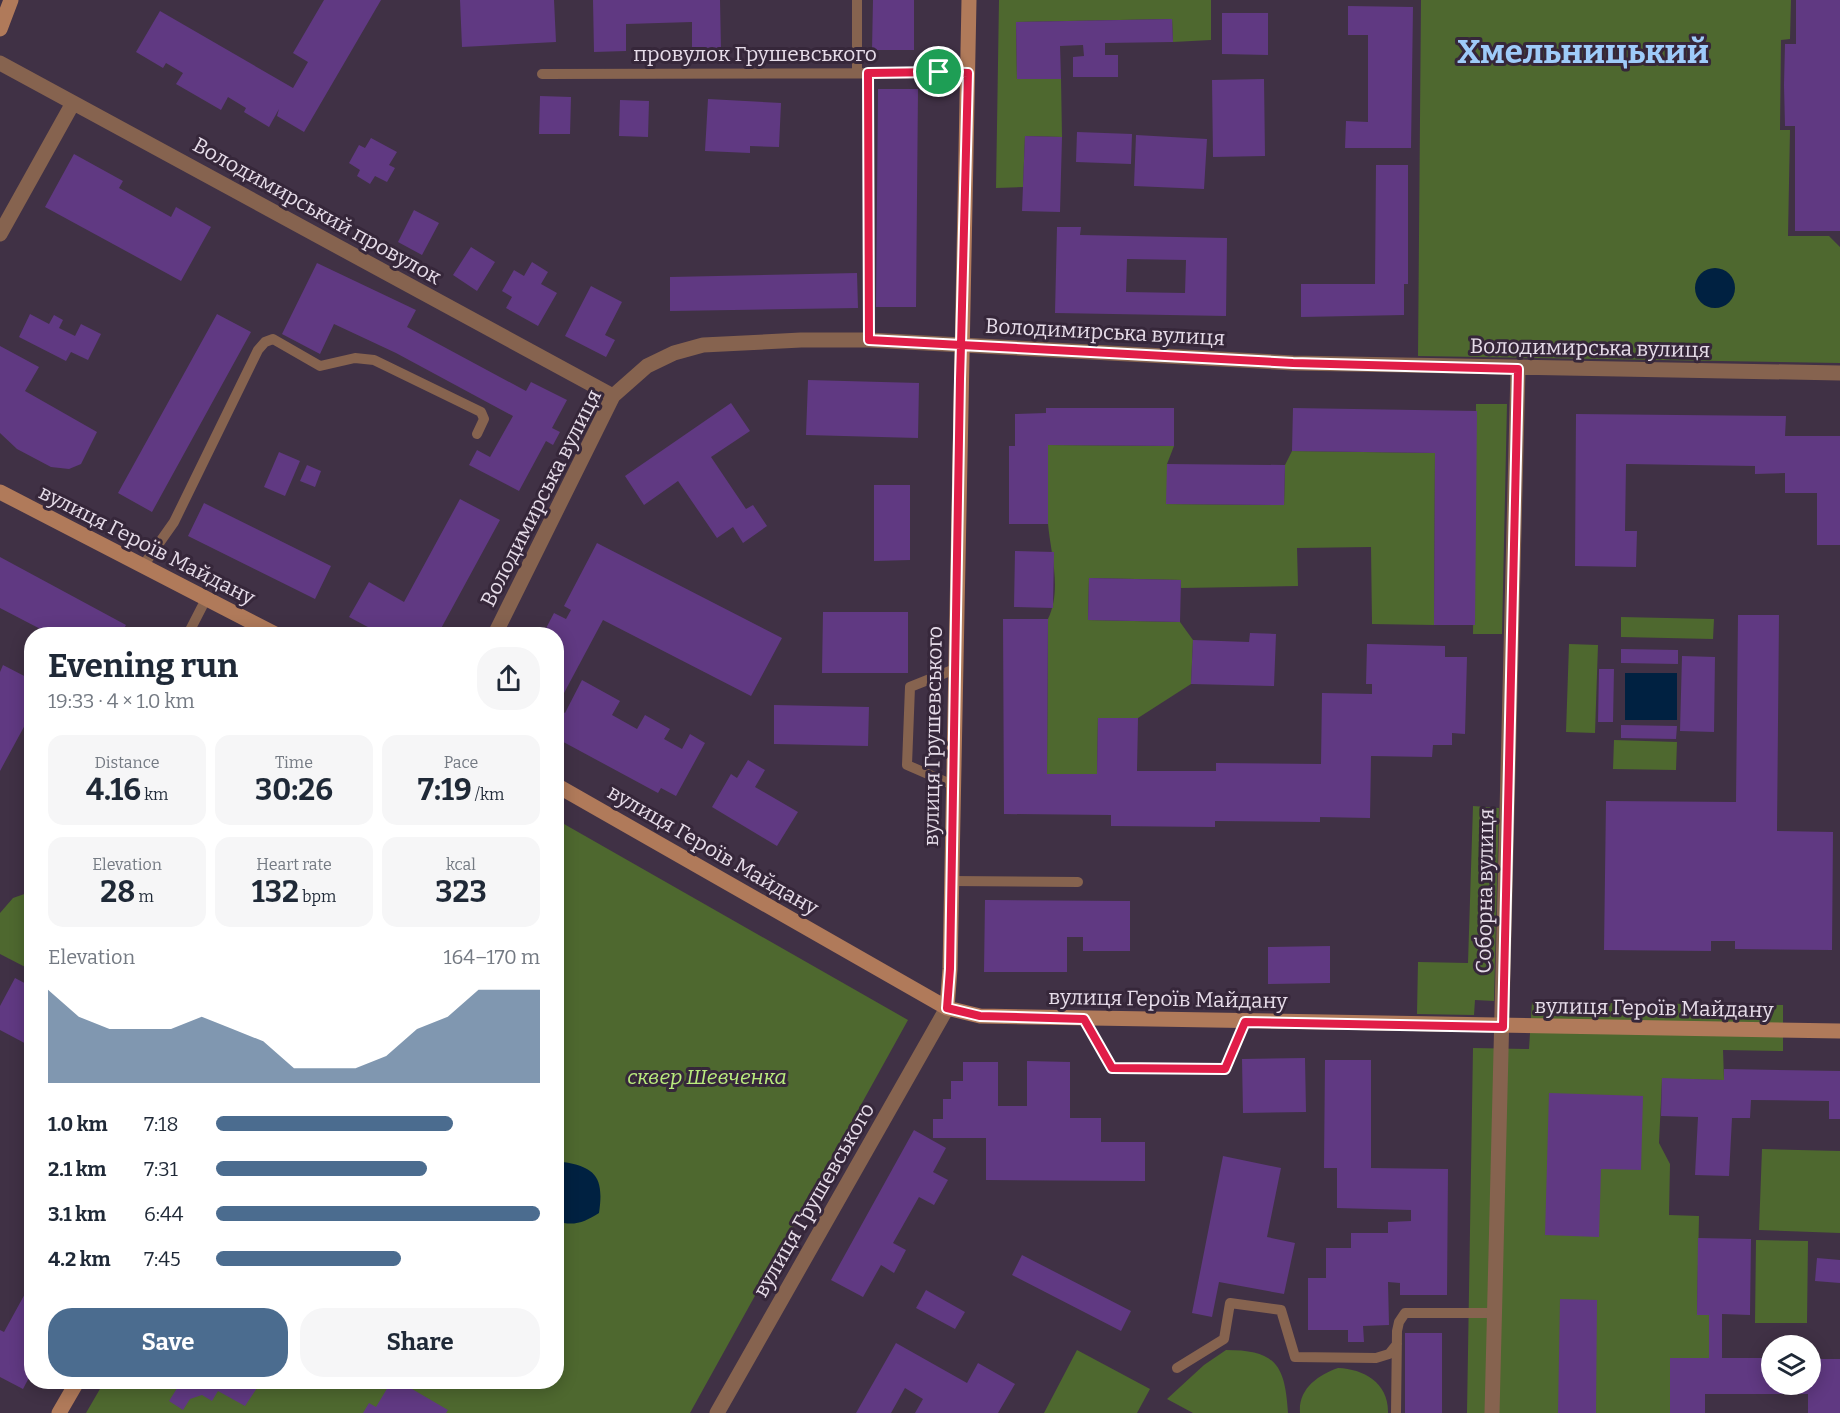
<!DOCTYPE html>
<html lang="en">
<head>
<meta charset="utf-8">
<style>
  :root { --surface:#fff; --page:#f6f6f7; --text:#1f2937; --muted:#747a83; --accent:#4b6c8f }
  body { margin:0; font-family:Bitter,serif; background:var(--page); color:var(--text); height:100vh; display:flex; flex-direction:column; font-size:22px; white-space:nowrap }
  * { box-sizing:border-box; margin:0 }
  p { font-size:20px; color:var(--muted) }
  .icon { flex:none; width:33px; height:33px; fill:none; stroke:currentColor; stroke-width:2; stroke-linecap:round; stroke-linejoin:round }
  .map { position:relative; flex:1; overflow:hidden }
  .panel { position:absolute; left:24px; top:627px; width:540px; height:762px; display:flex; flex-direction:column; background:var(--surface); border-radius:24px; box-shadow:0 3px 15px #0003 }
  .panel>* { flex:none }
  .tools { position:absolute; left:1761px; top:1335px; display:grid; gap:12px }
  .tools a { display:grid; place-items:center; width:60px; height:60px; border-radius:50%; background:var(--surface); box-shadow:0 3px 15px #0003; font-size:30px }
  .pin { position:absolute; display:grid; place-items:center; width:51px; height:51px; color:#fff; margin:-26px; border:3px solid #fff; border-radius:50%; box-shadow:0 2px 6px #0007 }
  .round { display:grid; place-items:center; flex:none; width:63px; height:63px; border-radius:24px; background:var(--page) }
  .overview { display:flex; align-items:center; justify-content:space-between; height:102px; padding:0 24px }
  h1 { font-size:33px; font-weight:700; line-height:45px }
  .metrics { display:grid; grid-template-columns:repeat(3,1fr); gap:9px; height:102px; padding:6px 24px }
  .metrics div { display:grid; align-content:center; border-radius:15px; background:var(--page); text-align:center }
  .metrics b { font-size:30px; font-weight:700 }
  .metrics small { font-size:16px; font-weight:400 }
  .metrics p { font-size:16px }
  .chart { height:168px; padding:12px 24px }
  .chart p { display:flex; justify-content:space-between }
  .chart svg { width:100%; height:108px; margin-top:6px; fill:var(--accent); opacity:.7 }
  .cta { display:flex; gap:12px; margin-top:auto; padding:12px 24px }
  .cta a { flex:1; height:69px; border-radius:24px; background:var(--accent); color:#fff; font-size:24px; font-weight:700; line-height:69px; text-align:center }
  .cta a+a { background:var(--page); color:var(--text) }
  ul { padding:0 24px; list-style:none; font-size:20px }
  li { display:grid; grid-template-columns:96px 72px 1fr; align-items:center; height:45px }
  li i { height:15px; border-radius:8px; background:var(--accent) }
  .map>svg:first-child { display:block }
  .green { fill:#4e682f }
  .water { fill:#002141 }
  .building { fill:#603982; fill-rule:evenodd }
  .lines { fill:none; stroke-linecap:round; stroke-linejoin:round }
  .lane { stroke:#86634f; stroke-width:10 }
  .street { stroke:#86634f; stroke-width:15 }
  .secondary { stroke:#b07a5a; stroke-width:15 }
  .route-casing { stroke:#fff; stroke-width:12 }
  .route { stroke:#e11d48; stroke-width:8 }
  .labels { text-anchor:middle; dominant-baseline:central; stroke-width:6; stroke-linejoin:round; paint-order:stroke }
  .street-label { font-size:21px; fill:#e6dce9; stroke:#36273a }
  .park-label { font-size:21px; font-style:italic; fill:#baed7e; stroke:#36273a }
  .town-label { font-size:33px; font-weight:bold; fill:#9ecbf9; stroke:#36273a }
</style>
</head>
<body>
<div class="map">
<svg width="1840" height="1413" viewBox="0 0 1840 1413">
  <rect width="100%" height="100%" fill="#403145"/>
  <path class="green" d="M 999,0 L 1211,0 L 1211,40 L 1173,42 L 1172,19 L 1016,22 L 1017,79 L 1061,79 L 1062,137 L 1025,136 L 1023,187 L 996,188 Z
    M 1421,0 L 1791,0 L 1790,39 L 1781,40 L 1780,130 L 1790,130 L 1788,236 L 1829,236 L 1840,247 L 1840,363 L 1418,356 Z
    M 1476,404 L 1507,404 L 1502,634 L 1473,634 Z
    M 1048,445 L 1174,446 L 1167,464 L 1167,504 L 1284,505 L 1285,465 L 1292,451 L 1435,453 L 1434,625 L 1372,624 L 1371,547 L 1297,548 L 1298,586 L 1181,588 L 1181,580 L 1089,578 L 1088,620 L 1180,622 L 1193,640 L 1191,684 L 1138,718 L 1098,718 L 1097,774 L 1047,774 L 1048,619 C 1062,590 1051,555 1048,524 C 1046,498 1048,471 1048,445 Z
    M 1621,617 L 1714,619 L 1713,639 L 1621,637 Z
    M 1569,644 L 1598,645 L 1595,733 L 1566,732 Z
    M 1614,740 L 1677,742 L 1676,770 L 1613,769 Z
    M 1473,806 L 1499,808 L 1494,1001 L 1475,1000 L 1474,1015 L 1417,1014 L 1418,962 L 1468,963 Z
    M 557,820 L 908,1020 L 690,1413 L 86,1413 L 104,1382 L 556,1382 Z
    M 30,892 L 32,894 L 31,970 L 0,954 L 0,913 L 13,898 Z
    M 1532,1002 L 1783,1005 L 1783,1051 L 1723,1050 L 1724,1080 L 1662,1079 L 1659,1143 L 1670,1164 L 1669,1215 L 1699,1216 L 1697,1314 L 1709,1315 L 1709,1358 L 1670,1358 L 1670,1413 L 1467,1413 L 1473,1048 L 1529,1049 Z
    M 1762,1149 L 1840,1151 L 1840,1233 L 1759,1230 Z
    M 1756,1240 L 1808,1241 L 1807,1323 L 1755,1323 Z
    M 1077,1350 L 1150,1389 L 1137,1413 L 1044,1413 Z
    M 1226,1350 C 1276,1350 1285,1365 1288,1413 L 1193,1413 L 1167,1399 L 1204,1365 Z
    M 1338,1368 C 1364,1369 1389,1383 1388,1413 L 1300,1413 C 1298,1389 1318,1375 1338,1368 Z"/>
  <path class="water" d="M1695 288a20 20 0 1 1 40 0a20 20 0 1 1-40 0Z
    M 1625,673 L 1677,673 L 1677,720 L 1625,720 Z
    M 563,1162 C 597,1167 604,1179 599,1213 C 585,1222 573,1227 557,1221 L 557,1163 Z"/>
  <path class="building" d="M 324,0 L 381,0 L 304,132 L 277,116 L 279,109 L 269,127 L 244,112 L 246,108 L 228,97 L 221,110 L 176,84 L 183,73 L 166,63 L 163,68 L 136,52 L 160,11 L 293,88 L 308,62 L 293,53 Z
    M 460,0 L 554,0 L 556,42 L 462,47 Z
    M 593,0 L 720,0 L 721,49 L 692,50 L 692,22 L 626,24 L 626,51 L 594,52 Z
    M 873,0 L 914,0 L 914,50 L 872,50 Z
    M 1796,0 L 1840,0 L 1840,231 L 1795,231 L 1795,126 L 1785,126 L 1784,85 L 1785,44 L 1796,44 Z
    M 1348,6 L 1413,7 L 1411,148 L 1345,148 L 1346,121 L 1368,122 L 1368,35 L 1348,35 Z
    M 1222,13 L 1268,13 L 1268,55 L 1222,54 Z
    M 1172,19 L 1173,42 L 1105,43 L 1105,55 L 1118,55 L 1118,77 L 1073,77 L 1073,57 L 1084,56 L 1083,45 L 1060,46 L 1061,79 L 1017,79 L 1016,22 Z
    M 1264,79 L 1265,156 L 1213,157 L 1212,80 Z
    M 878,89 L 918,89 L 916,307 L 876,307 Z
    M 540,96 L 571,97 L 570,134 L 539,134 Z
    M 708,99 L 781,103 L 779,147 L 750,146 L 750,153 L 705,151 Z
    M 620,100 L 649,101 L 648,137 L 619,136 Z
    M 1077,132 L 1132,134 L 1131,164 L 1076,162 Z
    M 1136,135 L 1207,139 L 1204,189 L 1134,186 Z
    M 1025,136 L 1062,137 L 1060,212 L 1022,211 Z
    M 371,138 L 397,152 L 389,165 L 395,168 L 387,182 L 375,176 L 370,184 L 357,176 L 360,170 L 349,163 L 359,145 L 365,148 Z
    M 74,154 L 123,181 L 119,188 L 171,217 L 176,207 L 211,227 L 181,281 L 45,207 Z
    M 1376,165 L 1408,165 L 1408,284 L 1404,284 L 1404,315 L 1301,317 L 1301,284 L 1375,284 Z
    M 414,210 L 439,223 L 422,255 L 398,242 Z
    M 1057,227 L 1081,227 L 1080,235 L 1227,238 L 1226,316 L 1055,313 ZM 1127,259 L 1186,260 L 1185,293 L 1126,292 Z
    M 471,247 L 495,262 L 477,291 L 453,275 Z
    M 532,262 L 548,272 L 541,284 L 557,293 L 538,326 L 506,308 L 512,297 L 502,291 L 514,270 L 524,276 Z
    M 317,263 L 416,310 L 407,327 L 526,391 L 531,382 L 567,400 L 552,428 L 560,432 L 553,445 L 546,441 L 519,491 L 469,465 L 477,450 L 490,457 L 513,416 L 396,353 L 334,324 L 320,354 L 282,334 Z
    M 857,273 L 858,308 L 670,311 L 670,277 Z
    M 591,286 L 622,302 L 605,335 L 615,340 L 606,357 L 565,336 Z
    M 30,314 L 49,324 L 54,315 L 63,320 L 59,328 L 75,336 L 81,324 L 101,334 L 88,360 L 71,352 L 66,361 L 19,337 Z
    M 217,314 L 251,332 L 152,512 L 118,493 Z
    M 0,346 L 39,367 L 25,391 L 97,432 L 81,464 L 69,469 L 51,467 L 17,449 L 0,433 Z
    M 808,380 L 919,383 L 918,438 L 806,435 Z
    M 731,403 L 750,431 L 711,457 L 746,509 L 753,505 L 767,526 L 743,543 L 733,527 L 717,538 L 678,481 L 644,505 L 625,476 Z
    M 1046,408 L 1174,408 L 1174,446 L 1048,445 L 1048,524 L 1009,524 L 1009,446 L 1015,446 L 1015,414 L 1046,413 Z
    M 1293,408 L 1477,411 L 1475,625 L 1434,625 L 1435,453 L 1292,451 Z
    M 1576,414 L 1786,416 L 1785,436 L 1840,436 L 1840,545 L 1817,545 L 1817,493 L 1785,493 L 1785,473 L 1755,474 L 1755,466 L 1626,464 L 1625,531 L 1637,531 L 1636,567 L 1575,566 Z
    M 279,452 L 300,461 L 285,496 L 264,487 Z
    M 1167,464 L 1285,465 L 1284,505 L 1166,504 Z
    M 307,465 L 321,471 L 315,487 L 300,481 Z
    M 874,485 L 910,485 L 910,560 L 874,561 Z
    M 460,499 L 500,520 L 438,634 L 381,634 L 349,617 L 369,582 L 404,602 Z
    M 204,503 L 331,566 L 315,599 L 188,536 Z
    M 597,543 L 782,638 L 751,696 L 603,620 L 556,708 L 556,634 L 543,634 L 554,613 L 566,619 L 571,610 L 564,606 Z
    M 1015,551 L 1054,552 L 1053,608 L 1014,607 Z
    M 0,557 L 126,625 L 121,634 L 50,634 L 0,608 Z
    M 1089,578 L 1181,580 L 1180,622 L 1088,620 Z
    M 823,612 L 908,612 L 908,673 L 822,673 Z
    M 1738,615 L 1779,615 L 1777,831 L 1833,832 L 1832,950 L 1735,949 L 1735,941 L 1711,941 L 1711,951 L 1604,950 L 1606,801 L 1736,802 Z
    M 1003,619 L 1048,619 L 1047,774 L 1097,774 L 1098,718 L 1138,718 L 1137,771 L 1216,771 L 1216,763 L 1321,764 L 1322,693 L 1372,694 L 1372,684 L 1366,684 L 1367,644 L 1445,646 L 1445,657 L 1467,657 L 1465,734 L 1452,733 L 1452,745 L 1433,745 L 1432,757 L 1371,756 L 1370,818 L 1320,817 L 1320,822 L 1215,821 L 1215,827 L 1111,826 L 1111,815 L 1004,814 Z
    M 1250,633 L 1276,634 L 1274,686 L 1191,684 L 1193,640 L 1249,642 Z
    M 1621,649 L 1678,650 L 1678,664 L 1621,663 Z
    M 1682,656 L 1715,657 L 1714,732 L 1680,731 Z
    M 3,665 L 32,680 L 32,712 L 0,771 L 0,672 Z
    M 1599,669 L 1614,669 L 1613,722 L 1598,722 Z
    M 582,680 L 620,701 L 612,715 L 637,729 L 645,715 L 670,729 L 664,739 L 682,749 L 690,734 L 705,743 L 676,796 L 661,788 L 658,793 L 556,738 L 556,708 L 565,713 Z
    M 774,705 L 869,707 L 868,746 L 774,744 Z
    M 1621,725 L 1677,726 L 1676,739 L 1621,738 Z
    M 748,760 L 765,770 L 755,787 L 798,812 L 777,846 L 712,807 L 731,774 L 737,778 Z
    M 985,900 L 1130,901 L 1130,951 L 1083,951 L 1083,937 L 1067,937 L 1067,972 L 984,972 Z
    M 1330,946 L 1330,983 L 1268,984 L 1268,947 Z
    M 15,978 L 32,987 L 32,1047 L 0,1030 L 0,1006 Z
    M 1305,1058 L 1306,1112 L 1243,1113 L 1242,1059 Z
    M 1325,1060 L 1371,1060 L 1371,1168 L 1448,1169 L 1447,1295 L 1400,1295 L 1400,1283 L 1388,1282 L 1389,1325 L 1363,1326 L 1364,1342 L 1348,1342 L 1348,1330 L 1308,1330 L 1308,1278 L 1326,1278 L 1326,1248 L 1351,1248 L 1351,1233 L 1388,1233 L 1388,1222 L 1411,1221 L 1411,1210 L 1337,1208 L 1337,1168 L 1324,1168 Z
    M 1027,1061 L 1070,1062 L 1070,1118 L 1101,1118 L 1101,1142 L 1145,1142 L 1145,1181 L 986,1180 L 986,1138 L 933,1138 L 933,1119 L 943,1119 L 943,1099 L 951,1099 L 951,1081 L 963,1081 L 963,1062 L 998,1062 L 998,1106 L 1027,1106 Z
    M 1724,1069 L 1840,1071 L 1840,1119 L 1829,1119 L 1829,1101 L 1751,1100 L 1750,1118 L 1732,1118 L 1729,1176 L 1695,1175 L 1698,1117 L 1661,1116 L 1662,1078 L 1724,1080 Z
    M 1549,1093 L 1643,1096 L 1641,1170 L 1601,1169 L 1599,1237 L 1545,1235 Z
    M 914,1130 L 946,1148 L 933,1172 L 948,1180 L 934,1205 L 919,1197 L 893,1243 L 906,1250 L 894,1273 L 881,1265 L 863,1297 L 831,1280 Z
    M 1223,1156 L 1281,1168 L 1267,1237 L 1295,1243 L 1284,1294 L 1219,1282 L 1212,1317 L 1192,1313 Z
    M 1698,1238 L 1751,1239 L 1750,1315 L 1722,1314 L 1722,1358 L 1772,1358 L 1772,1384 L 1810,1384 L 1810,1359 L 1840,1359 L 1840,1413 L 1808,1413 L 1808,1394 L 1705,1394 L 1705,1413 L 1670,1413 L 1670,1358 L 1709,1358 L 1709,1315 L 1697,1315 Z
    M 1022,1255 L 1131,1311 L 1121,1331 L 1012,1275 Z
    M 1817,1258 L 1840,1260 L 1840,1283 L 1815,1281 Z
    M 32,1281 L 32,1372 L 23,1389 L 0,1377 L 0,1330 L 4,1332 Z
    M 926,1290 L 965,1312 L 955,1329 L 916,1308 Z
    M 1560,1299 L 1597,1300 L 1596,1413 L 1558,1413 Z
    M 1405,1333 L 1442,1333 L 1442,1413 L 1405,1413 Z
    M 896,1343 L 967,1383 L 978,1363 L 1015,1384 L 998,1413 L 915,1413 L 923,1399 L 905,1388 L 891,1413 L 856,1413 Z
    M 181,1382 L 261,1382 L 245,1406 L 218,1391 L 212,1401 L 202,1395 L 190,1399 L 183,1410 L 169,1401 Z
    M 391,1382 L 400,1382 L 448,1410 L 446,1413 L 363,1413 L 369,1403 L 376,1407 Z"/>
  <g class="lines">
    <path class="lane" d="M 857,0 L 857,73
      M 868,73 L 869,340
      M 542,74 L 967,73
      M 143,566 L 174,522 L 258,350 L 265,342 L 273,339 L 320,366 L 355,358 L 374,360 L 481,412 L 484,419 L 477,434
      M 188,634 L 206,599
      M 953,785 L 907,765 L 910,687 L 955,669
      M 951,881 L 1078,882
      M 1084,1019 L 1112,1068 L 1225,1069 L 1245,1022
      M 1177,1368 L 1224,1339 L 1230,1303 L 1281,1310 L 1295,1357 L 1376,1358 L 1389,1354 L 1397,1344
      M 1396,1413 L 1397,1331 L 1399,1322 L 1405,1313 L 1495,1313"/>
    <path class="street" d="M 0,63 L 613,396
      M 0,234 L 73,103
      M 495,634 L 613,396 L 647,366 L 674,353 L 703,345 L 801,340 L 869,340 L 1293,363 L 1840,373
      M 717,1413 L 947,1008
      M 1492,1413 L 1518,369"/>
    <path class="secondary" d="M 0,29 L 11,0
      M 0,492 L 275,634
      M 556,785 L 947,1008 L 980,1016 L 1840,1031
      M 947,1008 L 950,969 L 969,0
      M 59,1413 L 77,1382"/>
  </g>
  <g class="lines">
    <defs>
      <path id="route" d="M 939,72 L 968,73 L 961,345 L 960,379 L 950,969 L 947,1008 L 980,1016 L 1084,1019 L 1112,1068 L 1225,1069 L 1245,1022 L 1503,1027 L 1518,369 L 1293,363 L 961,345 L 869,340 L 868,73 L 939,72"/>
    </defs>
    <use href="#route" class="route-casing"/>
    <use href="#route" class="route"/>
  </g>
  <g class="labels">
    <g class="street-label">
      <text x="755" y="54">провулок Грушевського</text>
      <text transform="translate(317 211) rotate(29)">Володимирський провулок</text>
      <text transform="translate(1105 332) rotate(3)">Володимирська вулиця</text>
      <text transform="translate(1590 348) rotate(1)">Володимирська вулиця</text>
      <text transform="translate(541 498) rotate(-63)">Володимирська вулиця</text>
      <text transform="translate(147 545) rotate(27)">вулиця Героїв Майдану</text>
      <text transform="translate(933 736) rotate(-89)">вулиця Грушевського</text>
      <text transform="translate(713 850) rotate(30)">вулиця Героїв Майдану</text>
      <text transform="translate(1485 891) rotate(-89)">Соборна вулиця</text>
      <text transform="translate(1168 999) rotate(1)">вулиця Героїв Майдану</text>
      <text transform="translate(1654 1008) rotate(1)">вулиця Героїв Майдану</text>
      <text transform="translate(814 1200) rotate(-60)">вулиця Грушевського</text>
    </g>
    <g class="park-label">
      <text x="707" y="1077">сквер Шевченка</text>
    </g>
    <g class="town-label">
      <text x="1583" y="52">Хмельницький</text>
    </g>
  </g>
</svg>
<div class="tools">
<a><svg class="icon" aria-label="layers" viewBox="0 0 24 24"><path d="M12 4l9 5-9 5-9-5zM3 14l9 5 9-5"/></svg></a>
</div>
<div class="pin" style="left:939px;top:72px;background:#1e9e55"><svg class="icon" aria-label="arrive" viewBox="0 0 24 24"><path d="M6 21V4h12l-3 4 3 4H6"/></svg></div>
<section class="panel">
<div class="overview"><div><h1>Evening run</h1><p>19:33 · 4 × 1.0 km</p></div><a class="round"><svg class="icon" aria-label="share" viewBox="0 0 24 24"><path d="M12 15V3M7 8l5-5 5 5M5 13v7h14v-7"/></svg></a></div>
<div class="metrics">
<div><p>Distance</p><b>4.16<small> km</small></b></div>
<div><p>Time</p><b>30:26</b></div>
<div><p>Pace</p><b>7:19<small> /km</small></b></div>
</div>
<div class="metrics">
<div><p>Elevation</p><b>28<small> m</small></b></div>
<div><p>Heart rate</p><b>132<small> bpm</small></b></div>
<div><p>kcal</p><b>323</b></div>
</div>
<div class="chart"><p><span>Elevation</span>164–170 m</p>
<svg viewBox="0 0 160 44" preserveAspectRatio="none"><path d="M0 44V6L10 17L20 22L30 22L40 22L50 17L60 22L70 27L80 38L90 38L100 38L110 33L120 22L130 17L140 6L150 6L160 6V44z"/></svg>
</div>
<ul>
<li><b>1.0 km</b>7:18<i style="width:73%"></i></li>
<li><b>2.1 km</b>7:31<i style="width:65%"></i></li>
<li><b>3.1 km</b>6:44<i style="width:100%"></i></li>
<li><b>4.2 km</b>7:45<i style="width:57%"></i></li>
</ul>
<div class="cta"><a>Save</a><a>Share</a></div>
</section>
</div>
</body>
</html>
